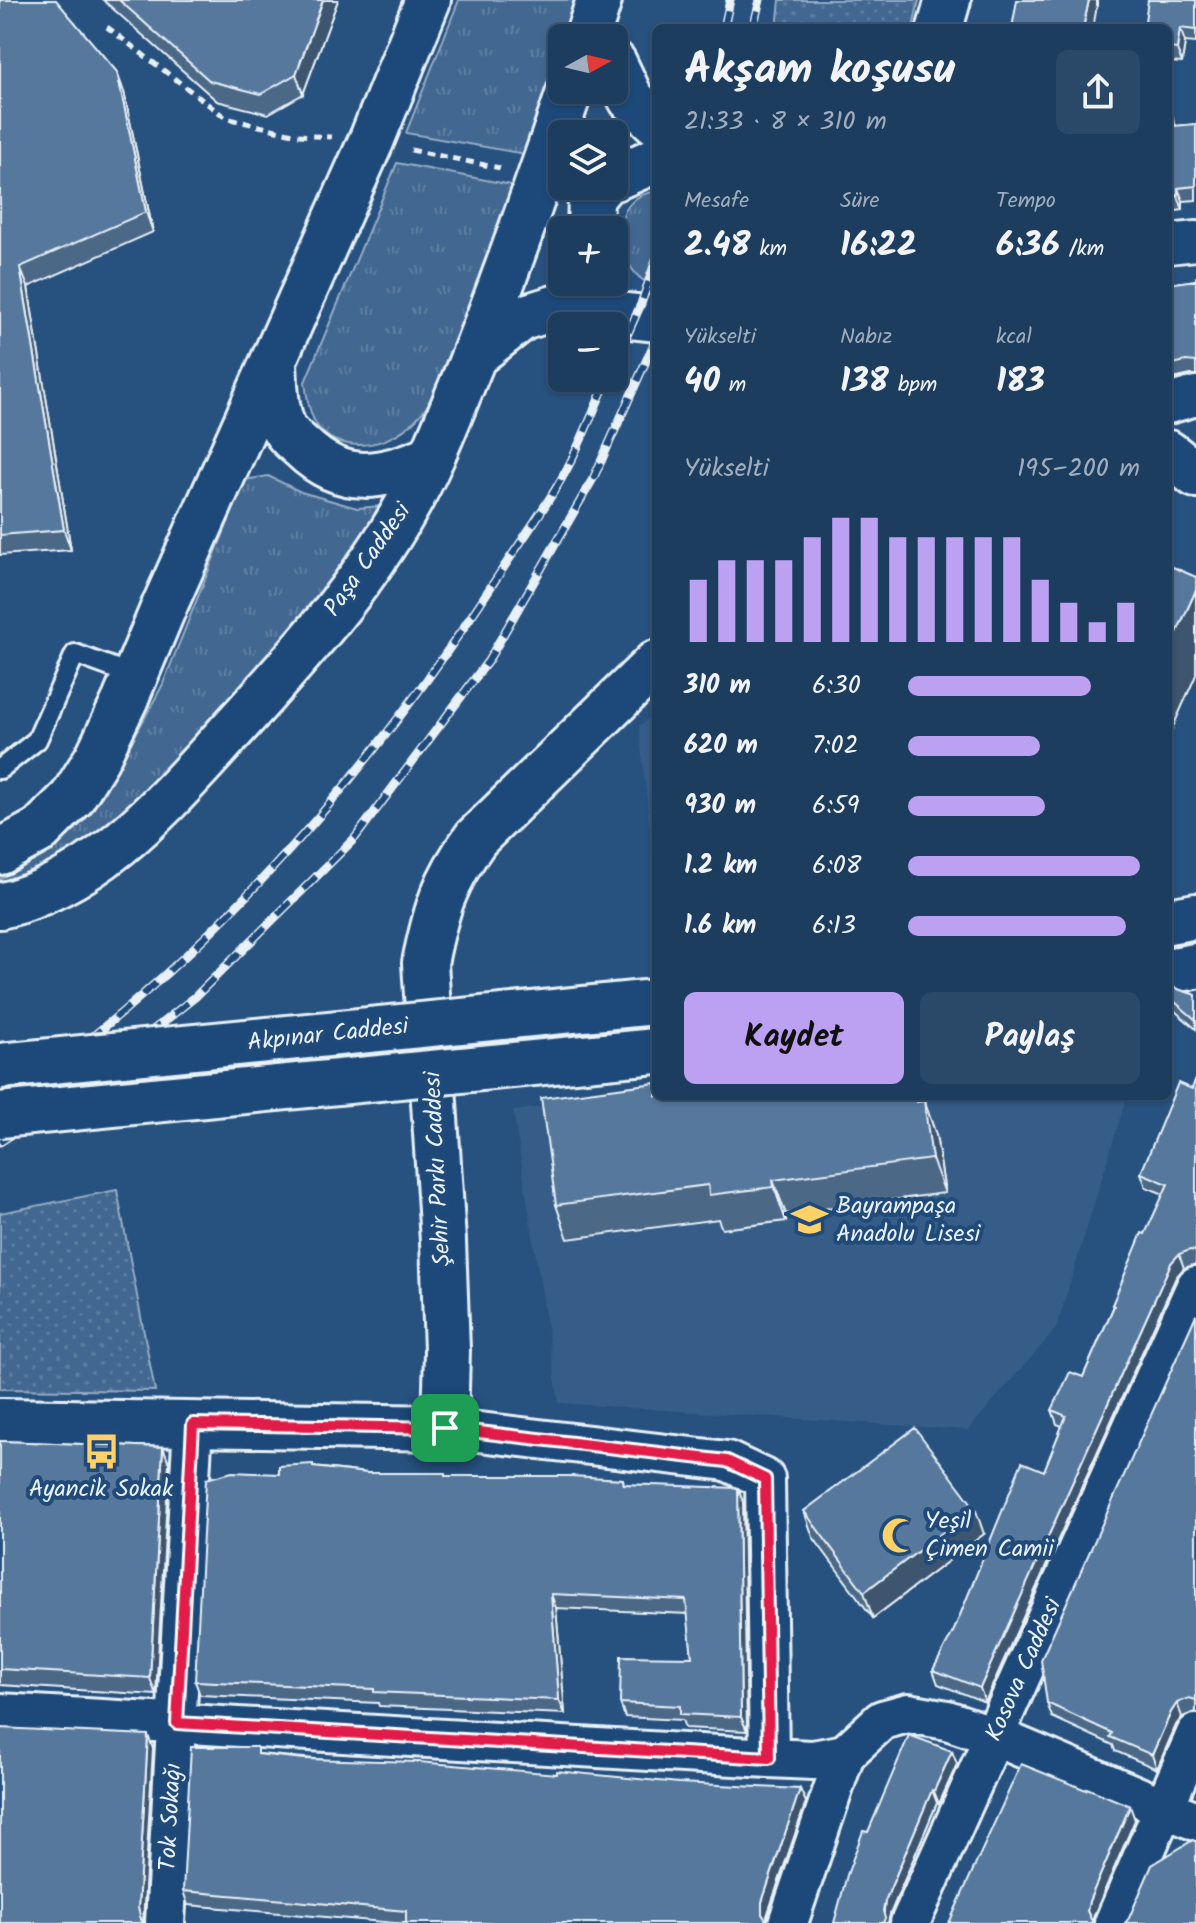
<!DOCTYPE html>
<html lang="tr">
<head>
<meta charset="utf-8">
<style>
  :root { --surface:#1d3d5f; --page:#2a4868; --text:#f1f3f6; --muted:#a0aebd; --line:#3b5674; --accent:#bca0f2 }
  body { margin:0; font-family:Kalam,sans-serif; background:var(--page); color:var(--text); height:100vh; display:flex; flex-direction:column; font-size:30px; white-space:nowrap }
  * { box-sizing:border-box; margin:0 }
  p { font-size:26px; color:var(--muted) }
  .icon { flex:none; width:44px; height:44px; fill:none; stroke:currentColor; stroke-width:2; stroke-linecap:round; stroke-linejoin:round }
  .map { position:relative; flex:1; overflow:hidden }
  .drawer { position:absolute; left:652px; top:24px; width:520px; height:1076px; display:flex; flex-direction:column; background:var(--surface); border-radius:12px; box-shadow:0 2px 6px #0004,0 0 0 2px var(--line) }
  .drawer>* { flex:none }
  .needle { width:52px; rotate:82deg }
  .fabs { position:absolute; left:548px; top:24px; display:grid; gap:16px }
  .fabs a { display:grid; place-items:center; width:80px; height:80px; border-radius:12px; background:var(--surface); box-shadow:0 2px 6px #0004,0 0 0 2px var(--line); font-size:40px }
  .pin { position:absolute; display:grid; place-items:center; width:68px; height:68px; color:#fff; margin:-34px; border-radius:16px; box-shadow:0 4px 12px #0006 }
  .round { display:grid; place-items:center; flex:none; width:84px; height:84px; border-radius:12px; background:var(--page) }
  .summary { display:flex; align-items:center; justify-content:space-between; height:136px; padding:0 32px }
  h1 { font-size:44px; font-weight:800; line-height:60px }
  .metrics { display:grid; grid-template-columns:repeat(3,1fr); gap:12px; height:136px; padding:8px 32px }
  .metrics div { display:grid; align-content:center }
  .metrics b { font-size:34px; font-weight:800 }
  .metrics small { font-size:22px; font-weight:400 }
  .metrics p { font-size:22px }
  .chart { height:224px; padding:16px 32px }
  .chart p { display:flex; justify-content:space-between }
  .chart svg { width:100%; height:144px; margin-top:8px; stroke:var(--accent); stroke-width:6 }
  .action { display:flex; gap:16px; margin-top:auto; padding:16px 32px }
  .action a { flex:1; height:92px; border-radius:12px; background:var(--accent); color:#111; font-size:32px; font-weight:800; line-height:92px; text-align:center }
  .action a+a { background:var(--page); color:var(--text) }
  ul { padding:0 32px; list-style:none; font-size:26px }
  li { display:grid; grid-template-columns:128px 96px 1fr; align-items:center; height:60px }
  li i { height:20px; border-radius:10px; background:var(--accent) }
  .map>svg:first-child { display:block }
  .built { fill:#355d88 }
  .grass { fill:url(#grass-tufts); stroke:#96acc4; stroke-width:2 }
  .park { fill:url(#park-dots); stroke:#96acc4; stroke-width:2 }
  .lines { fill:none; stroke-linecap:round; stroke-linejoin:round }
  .lane-casing { stroke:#e8f1f8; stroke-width:24 }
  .street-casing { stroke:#e8f1f8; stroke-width:44 }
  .secondary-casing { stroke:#e8f1f8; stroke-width:50 }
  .primary-casing { stroke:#e8f1f8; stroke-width:50 }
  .path { stroke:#e8f1f8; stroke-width:5; stroke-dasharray:8 6; stroke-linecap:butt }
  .lane { stroke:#1f4a7a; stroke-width:18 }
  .street { stroke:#1f4a7a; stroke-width:38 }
  .secondary { stroke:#1f4a7a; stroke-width:44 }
  .primary { stroke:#1f4a7a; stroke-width:44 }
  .rail-casing { stroke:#e8f1f8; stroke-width:9 }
  .rail { stroke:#1f4a7a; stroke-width:6; stroke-dasharray:18; stroke-linecap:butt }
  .primary-bridge-casing { stroke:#e8f1f8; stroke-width:50; stroke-linecap:butt }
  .primary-bridge { stroke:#1f4a7a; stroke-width:44 }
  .wall { fill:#4b6787; stroke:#e8f1f8; stroke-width:2 }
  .shaded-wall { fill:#3d546e; stroke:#e8f1f8; stroke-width:2 }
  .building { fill:#57789d; stroke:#e8f1f8; stroke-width:2 }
  .route-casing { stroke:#fff; stroke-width:16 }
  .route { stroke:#e11d48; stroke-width:10 }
  .labels { text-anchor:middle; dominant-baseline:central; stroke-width:8; stroke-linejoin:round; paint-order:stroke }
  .street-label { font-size:24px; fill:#e8f1f8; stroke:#1f4a7a }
  .poi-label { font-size:24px; fill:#e8f1f8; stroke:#1f4a7a; text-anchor:start }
</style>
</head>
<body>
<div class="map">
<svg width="1196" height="1923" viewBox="0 0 1196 1923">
  <defs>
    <pattern id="grass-tufts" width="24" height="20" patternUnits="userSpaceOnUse" patternTransform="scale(2)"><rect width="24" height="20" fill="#436891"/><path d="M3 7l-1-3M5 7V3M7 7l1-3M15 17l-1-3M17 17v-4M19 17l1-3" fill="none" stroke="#5e7ea1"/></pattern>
    <pattern id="park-dots" width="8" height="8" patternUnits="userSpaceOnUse" patternTransform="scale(2)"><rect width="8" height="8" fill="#436891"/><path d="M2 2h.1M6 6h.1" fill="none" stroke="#5e7ea1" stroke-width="1.8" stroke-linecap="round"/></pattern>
  </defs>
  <rect width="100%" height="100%" fill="#27517f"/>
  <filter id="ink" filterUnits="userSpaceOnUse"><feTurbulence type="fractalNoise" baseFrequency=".0125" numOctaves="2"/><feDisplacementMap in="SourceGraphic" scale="16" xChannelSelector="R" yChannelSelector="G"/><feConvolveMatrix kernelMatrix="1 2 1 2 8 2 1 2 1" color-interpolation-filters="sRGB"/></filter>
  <g filter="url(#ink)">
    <path class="built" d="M 656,712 L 656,886 L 639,727 Z
      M 656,1090 L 656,1096 L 1127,1096 L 1056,1329 L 968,1430 L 559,1403 L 513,1111 Z"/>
    <path class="grass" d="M 459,0 L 574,0 L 525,154 L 406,133 Z
      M 397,163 L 517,186 C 498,233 480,280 461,328 C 450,357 441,392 420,415 C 401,437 372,450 343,443 C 313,436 308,409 305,382 Z
      M 656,191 L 656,286 C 650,283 643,281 639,277 C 618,257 611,215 638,197 C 642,194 650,193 656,191 Z
      M 268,476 L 301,492 L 357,508 L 384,506 L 279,648 L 193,746 L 82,852 L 0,888 L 0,879 L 66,838 L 83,822 L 103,795 L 162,686 L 245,480 Z"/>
    <path class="park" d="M 780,0 L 919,0 L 913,28 L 777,28 Z
      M 117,1190 L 155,1391 L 0,1389 L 0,1213 Z"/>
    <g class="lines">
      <defs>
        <path id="lane" d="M 0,769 L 37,740 L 75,654 L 135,676"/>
        <path id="street" d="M 1168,244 L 1196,241
          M 1168,404 L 1196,396
          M 445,1428 L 727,1461 L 765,1479 L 769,1758
          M 0,1713 L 769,1758 L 813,1760 L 845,1754
          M 165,1923 L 193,1424
          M 788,1923 L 845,1754 L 882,1720 L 908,1713 L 947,1720 L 994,1736 L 1196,1821
          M 910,1923 L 1196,1286
          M 1114,1923 L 1196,1734"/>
        <path id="secondary" d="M 940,28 L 948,0
          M 587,38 L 599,0
          M 614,63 L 631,99 L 656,122
          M 614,178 L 656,160
          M 590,230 L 591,198 L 601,186
          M 475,355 L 522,318 L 554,308 L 656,319
          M 274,363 C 275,383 275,405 282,424 C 285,433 295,441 302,447 C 343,487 384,478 432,457
          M 1168,453 L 1196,475
          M 0,852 L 40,830 L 72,798 L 97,758 L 125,700 L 163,609 L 372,139 L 428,0
          M 0,906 C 89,885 153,817 212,752 C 281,675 356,597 407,506 C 429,468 445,426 462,385 C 502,288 536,189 570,90
          M 0,1421 L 445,1428 L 447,1350 L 443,1241 L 425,963 C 436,909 444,882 476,838 L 656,663"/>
        <path id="primary" d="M 1168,921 L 1196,916
          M 1168,971 L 1196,966"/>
      </defs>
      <use href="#lane" class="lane-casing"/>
      <use href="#street" class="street-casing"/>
      <use href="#secondary" class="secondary-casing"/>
      <use href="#primary" class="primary-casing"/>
      <path class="path" d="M 107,27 L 226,118 L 297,135 L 331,137
        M 411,150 L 500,168"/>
      <use href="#lane" class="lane"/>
      <use href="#street" class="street"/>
      <use href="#secondary" class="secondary"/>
      <use href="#primary" class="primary"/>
      <defs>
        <path id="rail" d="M 724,28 L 730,0
          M 753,28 L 760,0
          M 614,365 L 641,304 L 656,260
          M 0,1105 C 200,969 365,781 496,579 C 520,542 548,505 568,467 C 583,438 595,407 608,378
          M 0,1142 L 59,1104 L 195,997 L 355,838 L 488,661 L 594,477 L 656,339"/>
      </defs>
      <use href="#rail" class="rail-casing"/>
      <use href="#rail" class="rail"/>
      <defs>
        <path id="primary-bridge" d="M 0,1066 L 655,1002
          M 0,1115 L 656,1051"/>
      </defs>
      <use href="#primary-bridge" class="primary-bridge-casing"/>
      <use href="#primary-bridge" class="primary-bridge"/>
    </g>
    <path class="wall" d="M 0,0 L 124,92 L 153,232 L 28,287 L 71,550 L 0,555 Z
      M 103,0 L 338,0 L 303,94 L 268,114 L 217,101 Z
      M 1196,0 L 1196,43 L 1185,42 L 1182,63 L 1168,62 L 1168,28 Z
      M 1168,118 L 1177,126 L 1196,124 L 1196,200 L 1183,201 L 1183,210 L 1168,212 Z
      M 1196,276 L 1196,375 L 1191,375 L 1168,380 L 1168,284 L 1196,280 Z
      M 1168,986 L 1196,995 L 1196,1029 L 1168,1005 Z
      M 1196,1078 L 1196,1264 L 1184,1268 L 1176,1277 L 985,1702 L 938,1684 L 933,1670 L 1044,1471 L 1062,1426 L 1057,1424 L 1052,1410 L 1083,1377 L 1113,1308 L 1112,1305 L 1164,1194 L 1146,1187 L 1141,1173 L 1192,1089 Z
      M 656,1096 L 925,1096 L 926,1106 L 936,1135 L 945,1193 L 786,1214 L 786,1221 L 722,1229 L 718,1219 L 568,1239 L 556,1205 Z
      M 1196,1315 L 1196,1712 L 1182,1717 L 1176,1725 L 1157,1769 L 1115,1751 L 1113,1745 L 1052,1717 L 1047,1703 Z
      M 0,1441 L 163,1447 L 169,1463 L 156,1695 L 0,1685 Z
      M 314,1467 L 367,1473 L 446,1476 L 623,1479 L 624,1484 L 743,1502 L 747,1731 L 685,1728 L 682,1720 L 625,1717 L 620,1703 L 692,1657 L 688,1614 L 556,1608 L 565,1714 L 379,1706 L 378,1703 L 200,1695 L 195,1681 L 279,1474 Z
      M 804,1511 L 984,1534 L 873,1618 L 813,1537 Z
      M 259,1754 L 806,1802 L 767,1916 L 768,1923 L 395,1923 L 188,1905 L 183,1891 Z
      M 957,1764 L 939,1804 L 937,1803 L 890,1914 L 868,1832 Z"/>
    <path class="shaded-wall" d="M 323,0 L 338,0 L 303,94 L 296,74 Z
      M 1089,0 L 1097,0 L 1097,6 L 1093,28 L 1083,28 Z
      M 1180,28 L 1185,42 L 1182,63 L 1177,49 Z
      M 117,72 L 124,92 L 153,232 L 146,212 Z
      M 1178,188 L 1183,201 L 1183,210 L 1178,196 Z
      M 20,267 L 28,287 L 71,550 L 64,530 Z
      M 1196,590 L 1196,675 L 1168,738 L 1168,652 Z
      M 917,1096 L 925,1096 L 926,1106 L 936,1135 L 945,1193 L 932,1159 Z
      M 773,1180 L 786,1214 L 786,1221 L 774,1187 Z
      M 1179,1254 L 1184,1268 L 1176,1277 L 985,1702 L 980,1688 L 1171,1263 Z
      M 163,1447 L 169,1463 L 156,1695 L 150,1678 Z
      M 738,1488 L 743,1502 L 747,1731 L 741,1717 Z
      M 975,1508 L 984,1534 L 873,1618 L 864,1592 Z
      M 551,1594 L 556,1608 L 565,1714 L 559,1700 Z
      M 1177,1703 L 1182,1717 L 1176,1725 L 1157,1769 L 1152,1755 L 1171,1712 Z
      M 148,1735 L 153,1749 L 143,1923 L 142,1923 L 138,1908 Z
      M 952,1751 L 957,1764 L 939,1804 L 934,1791 Z
      M 800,1789 L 806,1802 L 767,1916 L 767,1923 L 762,1914 L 762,1902 Z
      M 932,1790 L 937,1803 L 890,1914 L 888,1923 L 883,1923 L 885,1901 Z
      M 1130,1806 L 1135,1820 L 1094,1915 L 1092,1923 L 1087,1911 L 1089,1901 Z"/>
    <path class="building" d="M 0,0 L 56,0 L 117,72 L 146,212 L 20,267 L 64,530 L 0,535 Z
      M 119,0 L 323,0 L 296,74 L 261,94 L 210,81 Z
      M 1017,0 L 1089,0 L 1083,28 L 1012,28 Z
      M 1148,0 L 1196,0 L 1196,30 L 1180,28 L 1177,49 L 1168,48 L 1168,28 L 1144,28 Z
      M 1173,117 L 1174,126 L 1196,124 L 1196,186 L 1178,188 L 1178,196 L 1168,198 L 1168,118 Z
      M 1196,276 L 1196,362 L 1186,361 L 1168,365 L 1168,284 L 1196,280 Z
      M 1168,565 L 1196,577 L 1196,590 L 1168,652 Z
      M 1168,986 L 1196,995 L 1196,1020 L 1168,996 Z
      M 1196,1078 L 1196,1251 L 1190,1250 L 1179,1254 L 1171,1263 L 980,1688 L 933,1670 L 954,1630 L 1022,1462 L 1044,1471 L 1066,1416 L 1052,1410 L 1070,1372 L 1083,1377 L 1114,1306 L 1112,1305 L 1142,1233 L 1145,1234 L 1168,1184 L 1141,1173 L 1178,1083 L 1192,1089 Z
      M 656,1083 L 656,1096 L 917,1096 L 917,1102 L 924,1101 L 932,1159 L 773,1180 L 774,1187 L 709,1195 L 708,1185 L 556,1205 L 541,1098 Z
      M 1196,1315 L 1196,1700 L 1189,1698 L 1177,1703 L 1171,1712 L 1152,1755 L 1110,1737 L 1112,1733 L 1047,1703 L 1041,1660 Z
      M 915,1428 L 975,1508 L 864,1592 L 804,1511 Z
      M 0,1441 L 163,1447 L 150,1678 L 0,1669 Z
      M 313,1464 L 313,1467 L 367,1473 L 445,1473 L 445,1476 L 571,1476 L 623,1479 L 623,1484 L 738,1488 L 741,1717 L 680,1714 L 680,1706 L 620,1703 L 621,1656 L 692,1657 L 686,1600 L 551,1594 L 559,1700 L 374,1692 L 374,1689 L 195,1681 L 206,1479 L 232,1472 L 279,1474 L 279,1466 Z
      M 0,1728 L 148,1735 L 138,1908 L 141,1920 L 145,1923 L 0,1923 Z
      M 909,1735 L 952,1751 L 934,1791 L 932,1790 L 885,1901 L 883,1911 L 885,1918 L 883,1923 L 834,1923 L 847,1875 L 863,1831 L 868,1832 Z
      M 191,1747 L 257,1747 L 257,1754 L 305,1759 L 419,1762 L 557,1774 L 557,1771 L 679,1783 L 800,1789 L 762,1902 L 762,1914 L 768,1923 L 406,1923 L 406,1911 L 183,1891 Z
      M 1021,1764 L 1086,1790 L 1087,1788 L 1130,1806 L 1089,1901 L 1087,1911 L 1093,1923 L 949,1923 Z
      M 1193,1840 L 1196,1842 L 1196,1923 L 1125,1923 L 1129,1918 L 1152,1865 Z"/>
  </g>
  <g class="lines" filter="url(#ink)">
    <defs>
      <path id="route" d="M 193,1424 L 445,1428 L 727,1461 L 765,1479 L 769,1758 L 177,1723 Z"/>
    </defs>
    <use href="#route" class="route-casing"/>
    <use href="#route" class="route"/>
  </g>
  <defs>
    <symbol id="school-bare" viewBox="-9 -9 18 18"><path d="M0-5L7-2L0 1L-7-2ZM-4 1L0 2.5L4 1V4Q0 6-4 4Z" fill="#ffd166" stroke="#1f4a7a" stroke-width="2.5" paint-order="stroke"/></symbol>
    <symbol id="bus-bare" viewBox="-9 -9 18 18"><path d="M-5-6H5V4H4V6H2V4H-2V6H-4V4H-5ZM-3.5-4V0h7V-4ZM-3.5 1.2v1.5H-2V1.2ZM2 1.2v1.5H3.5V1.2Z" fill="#ffd166" stroke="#1f4a7a" stroke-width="2.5" paint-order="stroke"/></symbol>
    <symbol id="mosque-bare" viewBox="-9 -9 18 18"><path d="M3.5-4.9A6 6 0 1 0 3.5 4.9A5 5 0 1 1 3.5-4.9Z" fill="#ffd166" stroke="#1f4a7a" stroke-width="2.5" paint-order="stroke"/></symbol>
  </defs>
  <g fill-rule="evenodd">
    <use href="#school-bare" x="784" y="1194" width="51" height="51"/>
    <use href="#bus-bare" x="76" y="1426" width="51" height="51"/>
    <use href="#mosque-bare" x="874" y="1510" width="51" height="51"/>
  </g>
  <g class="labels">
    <g class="street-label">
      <text transform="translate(368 560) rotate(-55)">Paşa Caddesi</text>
      <text transform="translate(328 1035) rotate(-6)">Akpınar Caddesi</text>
      <text transform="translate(438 1169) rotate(-93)">Şehir Parkı Caddesi</text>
      <text transform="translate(1024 1670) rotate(-66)">Kosova Caddesi</text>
      <text transform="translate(171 1817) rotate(-87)">Tok Sokağı</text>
    </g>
    <g class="poi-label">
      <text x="836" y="1206">Bayrampaşa<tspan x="836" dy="28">Anadolu Lisesi</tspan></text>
      <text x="101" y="1489" text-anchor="middle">Ayancik Sokak</text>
      <text x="925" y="1521">Yeşil<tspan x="925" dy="28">Çimen Camii</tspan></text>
    </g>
  </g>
</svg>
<div class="fabs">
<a><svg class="needle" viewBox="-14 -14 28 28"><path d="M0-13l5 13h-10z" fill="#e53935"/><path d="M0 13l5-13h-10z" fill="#a0aebd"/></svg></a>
<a><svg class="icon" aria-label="layers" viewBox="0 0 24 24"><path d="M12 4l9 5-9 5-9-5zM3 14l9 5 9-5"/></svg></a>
<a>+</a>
<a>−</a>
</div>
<div class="pin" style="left:445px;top:1428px;background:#1e9e55"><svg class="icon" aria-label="arrive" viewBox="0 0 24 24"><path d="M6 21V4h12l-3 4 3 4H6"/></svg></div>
<section class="drawer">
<div class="summary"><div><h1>Akşam koşusu</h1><p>21:33 · 8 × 310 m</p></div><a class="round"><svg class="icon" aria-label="share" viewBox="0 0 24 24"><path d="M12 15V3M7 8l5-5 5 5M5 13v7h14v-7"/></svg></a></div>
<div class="metrics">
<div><p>Mesafe</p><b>2.48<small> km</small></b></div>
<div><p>Süre</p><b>16:22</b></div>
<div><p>Tempo</p><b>6:36<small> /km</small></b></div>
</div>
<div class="metrics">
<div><p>Yükselti</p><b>40<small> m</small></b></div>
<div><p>Nabız</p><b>138<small> bpm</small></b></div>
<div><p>kcal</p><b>183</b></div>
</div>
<div class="chart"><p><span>Yükselti</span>195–200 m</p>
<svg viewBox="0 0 160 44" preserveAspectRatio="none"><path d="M5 44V25M15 44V19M25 44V19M35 44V19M45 44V12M55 44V6M65 44V6M75 44V12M85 44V12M95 44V12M105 44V12M115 44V12M125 44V25M135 44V32M145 44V38M155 44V32"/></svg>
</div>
<ul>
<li><b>310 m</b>6:30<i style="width:79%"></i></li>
<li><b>620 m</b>7:02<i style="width:57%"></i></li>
<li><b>930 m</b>6:59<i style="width:59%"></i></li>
<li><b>1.2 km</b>6:08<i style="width:100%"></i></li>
<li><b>1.6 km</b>6:13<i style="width:94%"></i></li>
</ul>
<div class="action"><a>Kaydet</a><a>Paylaş</a></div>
</section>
</div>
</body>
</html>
